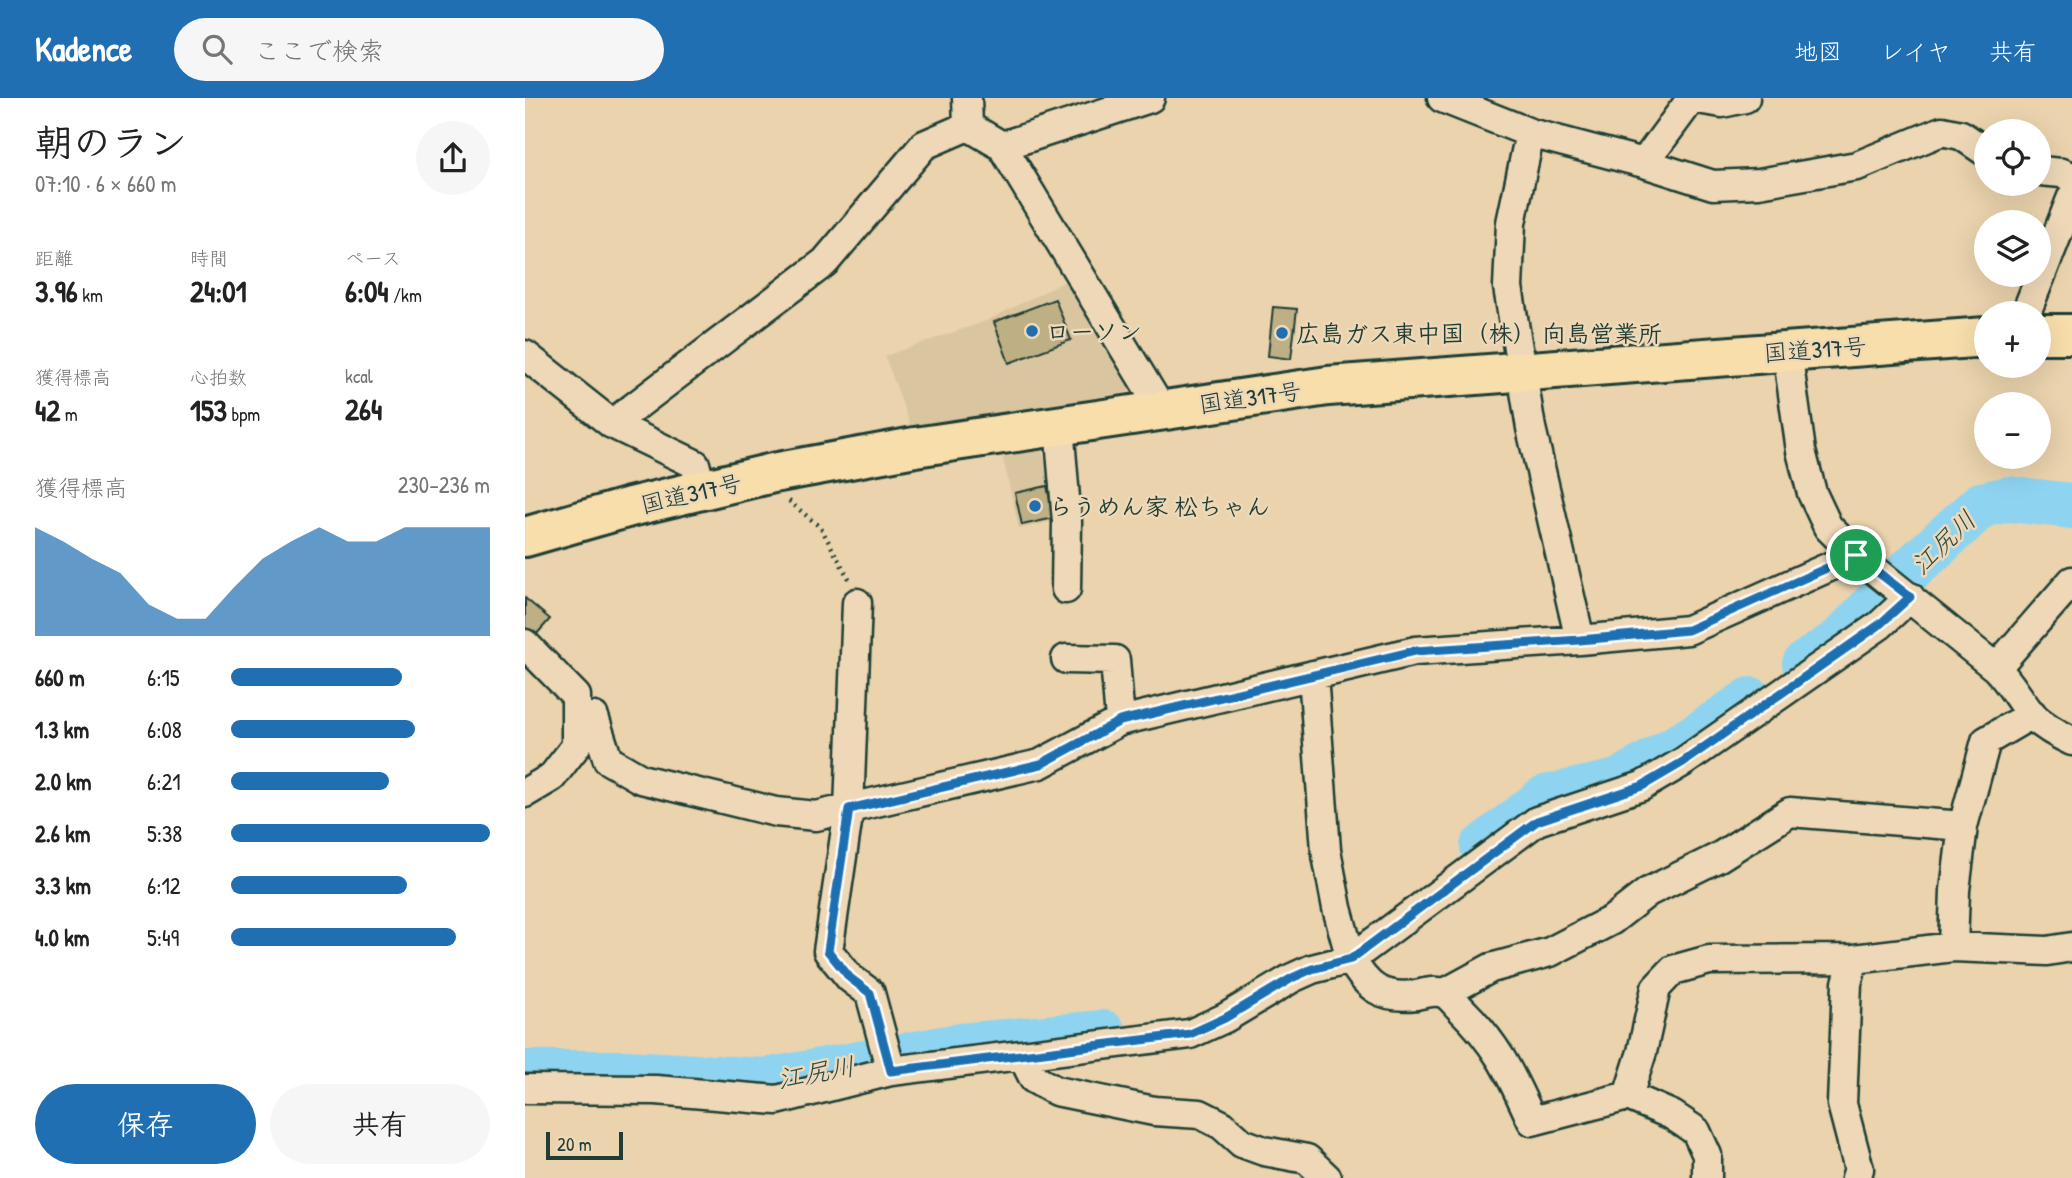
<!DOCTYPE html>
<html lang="ja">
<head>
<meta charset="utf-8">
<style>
  :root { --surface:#fff; --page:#f6f6f6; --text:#222; --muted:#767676; --accent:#1f6fb2 }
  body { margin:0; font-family:"Patrick Hand","Klee One",sans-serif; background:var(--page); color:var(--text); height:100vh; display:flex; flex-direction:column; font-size:26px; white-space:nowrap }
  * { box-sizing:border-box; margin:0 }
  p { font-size:23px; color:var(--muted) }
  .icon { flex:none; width:38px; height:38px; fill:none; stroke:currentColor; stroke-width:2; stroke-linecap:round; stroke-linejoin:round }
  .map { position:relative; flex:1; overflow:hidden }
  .side { display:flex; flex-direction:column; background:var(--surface); width:525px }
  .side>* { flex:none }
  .fabs { position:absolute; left:1449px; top:21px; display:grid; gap:14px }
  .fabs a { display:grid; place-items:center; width:77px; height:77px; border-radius:50%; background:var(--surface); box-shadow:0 7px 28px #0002; font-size:35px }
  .scale { position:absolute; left:21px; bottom:18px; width:77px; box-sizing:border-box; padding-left:7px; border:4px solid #1f3d34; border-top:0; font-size:19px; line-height:24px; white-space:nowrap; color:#1f3d34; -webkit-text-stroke:5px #eed8b7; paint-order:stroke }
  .pin { position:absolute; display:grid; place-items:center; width:60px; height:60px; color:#fff; margin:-30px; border:4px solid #fff; border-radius:50%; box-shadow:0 2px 7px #0007 }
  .round { display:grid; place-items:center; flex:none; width:74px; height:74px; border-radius:37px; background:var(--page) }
  .head { display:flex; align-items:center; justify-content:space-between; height:119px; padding:0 35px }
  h1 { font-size:38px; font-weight:800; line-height:52px }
  .metrics { display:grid; grid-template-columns:repeat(3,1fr); gap:10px; height:119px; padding:7px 35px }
  .metrics div { display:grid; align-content:center }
  .metrics b { font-size:30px; font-weight:800 }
  .metrics small { font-size:19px; font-weight:400 }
  .metrics p { font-size:19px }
  .chart { height:196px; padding:14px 35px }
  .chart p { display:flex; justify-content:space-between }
  .chart svg { width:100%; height:126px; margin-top:7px; fill:var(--accent); opacity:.7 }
  .action { display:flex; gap:14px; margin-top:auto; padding:14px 35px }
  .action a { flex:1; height:80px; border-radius:42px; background:var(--accent); color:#fff; font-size:28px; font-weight:800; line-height:80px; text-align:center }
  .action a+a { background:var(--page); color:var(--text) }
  ul { padding:0 35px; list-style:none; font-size:23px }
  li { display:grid; grid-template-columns:112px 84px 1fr; align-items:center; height:52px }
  li i { height:18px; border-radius:9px; background:var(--accent) }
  header { display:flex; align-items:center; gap:42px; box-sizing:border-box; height:98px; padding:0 35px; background:var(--accent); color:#fff }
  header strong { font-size:33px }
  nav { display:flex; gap:38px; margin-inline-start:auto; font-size:24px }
  .search { width:490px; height:63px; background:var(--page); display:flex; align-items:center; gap:18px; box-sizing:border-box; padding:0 24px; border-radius:38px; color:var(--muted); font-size:26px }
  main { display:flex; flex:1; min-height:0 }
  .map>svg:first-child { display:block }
  .built { fill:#d9c59f }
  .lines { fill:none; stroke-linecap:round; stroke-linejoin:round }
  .river { stroke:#8ed4f0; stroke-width:46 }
  .building { fill:#beaf85; stroke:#1f3d34; stroke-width:2 }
  .minor-casing { stroke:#1f3d34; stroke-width:33 }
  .trunk-casing { stroke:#1f3d34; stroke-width:44 }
  .path { stroke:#1f3d34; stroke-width:4.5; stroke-dasharray:2 5; stroke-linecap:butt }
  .minor { stroke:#eed8b7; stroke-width:28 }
  .trunk { stroke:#f8deab; stroke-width:38 }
  .route-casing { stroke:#fff; stroke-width:14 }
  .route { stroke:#1f6fb2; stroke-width:9 }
  .poi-dot { fill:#1f6fb2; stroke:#eed8b7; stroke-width:2.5 }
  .labels { text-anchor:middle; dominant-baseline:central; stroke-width:5; stroke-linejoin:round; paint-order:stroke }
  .poi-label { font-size:24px; font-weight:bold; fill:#1f3d34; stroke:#eed8b7; text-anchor:start }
  .street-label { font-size:24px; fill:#1f3d34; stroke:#eed8b7 }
  .water-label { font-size:26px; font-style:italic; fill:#2a4c47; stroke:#eed8b7 }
</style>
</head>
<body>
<header>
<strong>Kadence</strong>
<div class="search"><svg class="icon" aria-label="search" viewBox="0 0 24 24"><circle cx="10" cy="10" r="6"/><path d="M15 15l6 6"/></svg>ここで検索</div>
<nav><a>地図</a><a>レイヤ</a><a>共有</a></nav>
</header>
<main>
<section class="side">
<div class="head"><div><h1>朝のラン</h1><p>07:10 · 6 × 660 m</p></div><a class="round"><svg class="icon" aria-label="share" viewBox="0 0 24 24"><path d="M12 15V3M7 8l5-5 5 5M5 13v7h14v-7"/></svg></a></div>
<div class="metrics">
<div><p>距離</p><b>3.96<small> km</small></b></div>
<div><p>時間</p><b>24:01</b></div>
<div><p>ペース</p><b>6:04<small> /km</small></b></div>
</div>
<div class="metrics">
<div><p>獲得標高</p><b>42<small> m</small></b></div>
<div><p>心拍数</p><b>153<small> bpm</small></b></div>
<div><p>kcal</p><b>264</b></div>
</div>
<div class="chart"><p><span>獲得標高</span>230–236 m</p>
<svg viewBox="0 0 160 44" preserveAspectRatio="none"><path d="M0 44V6L10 11L20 17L30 22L40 33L50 38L60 38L70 27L80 17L90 11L100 6L110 11L120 11L130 6L140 6L150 6L160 6V44z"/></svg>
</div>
<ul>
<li><b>660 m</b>6:15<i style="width:66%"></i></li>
<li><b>1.3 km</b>6:08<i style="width:71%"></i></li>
<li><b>2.0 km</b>6:21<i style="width:61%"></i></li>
<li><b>2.6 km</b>5:38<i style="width:100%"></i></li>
<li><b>3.3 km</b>6:12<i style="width:68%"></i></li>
<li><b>4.0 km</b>5:49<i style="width:87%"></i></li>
</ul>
<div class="action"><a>保存</a><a>共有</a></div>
</section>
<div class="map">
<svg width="1547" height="1080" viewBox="0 0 1547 1080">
  <rect width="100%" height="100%" fill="#ead3ad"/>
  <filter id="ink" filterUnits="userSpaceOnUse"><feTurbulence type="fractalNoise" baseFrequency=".0143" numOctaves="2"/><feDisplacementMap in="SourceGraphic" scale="14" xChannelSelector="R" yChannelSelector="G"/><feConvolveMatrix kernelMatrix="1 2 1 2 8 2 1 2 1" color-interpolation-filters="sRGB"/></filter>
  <g filter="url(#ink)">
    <path class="built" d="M 545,181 L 614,292 L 387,332 L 360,258 L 461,223 Z
      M 517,351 L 533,422 L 494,431 L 478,360 Z"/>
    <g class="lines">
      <path class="river" d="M 1280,566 L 1316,542 L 1359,496 L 1456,407 L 1484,401 L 1547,408
        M 958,749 L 1020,700 L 1093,684 L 1181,632 L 1226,602
        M 0,975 L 100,975 L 241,983 L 435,948 L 578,935"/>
    </g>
    <path class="building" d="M 530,201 L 546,242 L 484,265 L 469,224 Z
      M 748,209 L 772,211 L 766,261 L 743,258 Z
      M 522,388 L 529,420 L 497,427 L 490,395 Z
      M 0,500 L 25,521 L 10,538 L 0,530 Z"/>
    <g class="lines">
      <defs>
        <path id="minor" d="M 442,0 L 443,28
          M 917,0 L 1005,35 L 1119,65 L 1167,0
          M 1166,0 L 1197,5 L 1220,0
          M 1005,35 L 986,125 L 983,189 L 1006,330 L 1055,542
          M 477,48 L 625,0
          M 1119,65 L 1188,87 L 1234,85 L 1332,68 L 1417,33 L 1436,37 L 1461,54
          M 1514,73 L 1537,75 L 1547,79
          M 1501,215 L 1547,99
          M 1262,253 L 1276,353 L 1287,395 L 1303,429 L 1331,457 L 1471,570 C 1485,584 1493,600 1505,615 C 1516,627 1532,636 1547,643
          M 0,257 L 87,326 L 170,366 L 177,392
          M 87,326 L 300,164 L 399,47 L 443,28 L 477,48 L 636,311
          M 534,328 L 542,424 L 541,491
          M 332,505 L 324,711 L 303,853 L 325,880 L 345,895 L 366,973
          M 0,546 L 51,598 L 51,648 L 27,679 L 0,695
          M 541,561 L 590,562 L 595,623
          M 1471,570 L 1547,483
          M 788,577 L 801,752 L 812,810 L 826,861 L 1012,723 L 1117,688 L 1158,664 L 1355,527 L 1385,499
          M 51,617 L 69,619 L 83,662 L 116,681 L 251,714 L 291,718 L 515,666 L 595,623 L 890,553 L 1055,542 L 1163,532 L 1331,457
          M 1428,849 L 1430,792 L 1438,728 L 1461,643 L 1507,616
          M 1329,861 L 1322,885 L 1317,1006 L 1334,1071 L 1331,1080
          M 920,895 L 966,870 L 1025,854 L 1087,822 L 1123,794 L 1194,759 L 1265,714 L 1438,728
          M 497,957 L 509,981 L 531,993 L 629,1013 L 675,1016 L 697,1027 L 717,1045 L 739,1053 L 782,1061 L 802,1080
          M 0,991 L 131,992 L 252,1002 L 366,973 L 665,936 L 700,920 L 767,880 L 787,871 L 826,861 C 842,890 857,901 891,897 C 899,895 910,892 918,895 C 924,897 930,905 934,909 C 973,947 985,975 1007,1023 L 1103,998 L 1147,1017 L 1171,1033 L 1182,1057 L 1182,1080
          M 1103,998 L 1117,954 L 1131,890 L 1148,872 L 1184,862 L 1329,861 L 1428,849 L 1522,853 L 1547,849"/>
        <path id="trunk" d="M 1514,236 L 1547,236
          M 0,439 L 105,409 L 248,375 L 390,349 L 803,288 L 1461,239"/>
      </defs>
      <use href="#minor" class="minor-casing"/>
      <use href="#trunk" class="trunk-casing"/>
      <path class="path" d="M 264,403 L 296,430 L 324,481"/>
      <use href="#minor" class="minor"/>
      <use href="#trunk" class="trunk"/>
    </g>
  </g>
  <g class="lines" filter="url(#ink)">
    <defs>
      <path id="route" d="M 1331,457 L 1385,499 L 1354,527 L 1158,664 L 1117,688 L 1012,723 L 826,861 L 787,871 L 767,880 L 700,920 L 665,936 L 366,973 L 345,895 L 325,880 L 303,853 L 324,711 L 516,666 L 595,623 L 890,553 L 1055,542 L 1163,532 Z"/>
    </defs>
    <use href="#route" class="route-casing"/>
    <use href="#route" class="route"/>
  </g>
  <g class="poi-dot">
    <circle cx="507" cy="233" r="7"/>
    <circle cx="757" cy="235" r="7"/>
    <circle cx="510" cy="408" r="7"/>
  </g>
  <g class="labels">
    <g class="poi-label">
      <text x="521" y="233">ローソン</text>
      <text x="771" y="235">広島ガス東中国（株） 向島営業所</text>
      <text x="524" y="408">らうめん家 松ちゃん</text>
    </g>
    <g class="street-label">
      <text transform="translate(1290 251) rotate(-4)">国道317号</text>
      <text transform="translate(725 299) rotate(-8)">国道317号</text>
      <text transform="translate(166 395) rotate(-13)">国道317号</text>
    </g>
    <g class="water-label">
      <text transform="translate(1418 444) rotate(-44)">江尻川</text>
      <text transform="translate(291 974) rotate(-10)">江尻川</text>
    </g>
  </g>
</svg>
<div class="fabs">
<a><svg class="icon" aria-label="locate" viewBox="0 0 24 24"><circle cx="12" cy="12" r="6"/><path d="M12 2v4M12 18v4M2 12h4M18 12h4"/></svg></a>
<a><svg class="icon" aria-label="layers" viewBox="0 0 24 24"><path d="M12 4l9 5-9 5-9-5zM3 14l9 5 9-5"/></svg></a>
<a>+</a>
<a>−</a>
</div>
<div class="scale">20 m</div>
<div class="pin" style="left:1331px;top:457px;background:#1e9e55"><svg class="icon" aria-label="arrive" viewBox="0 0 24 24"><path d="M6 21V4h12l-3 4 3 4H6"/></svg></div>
</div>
</main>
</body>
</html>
